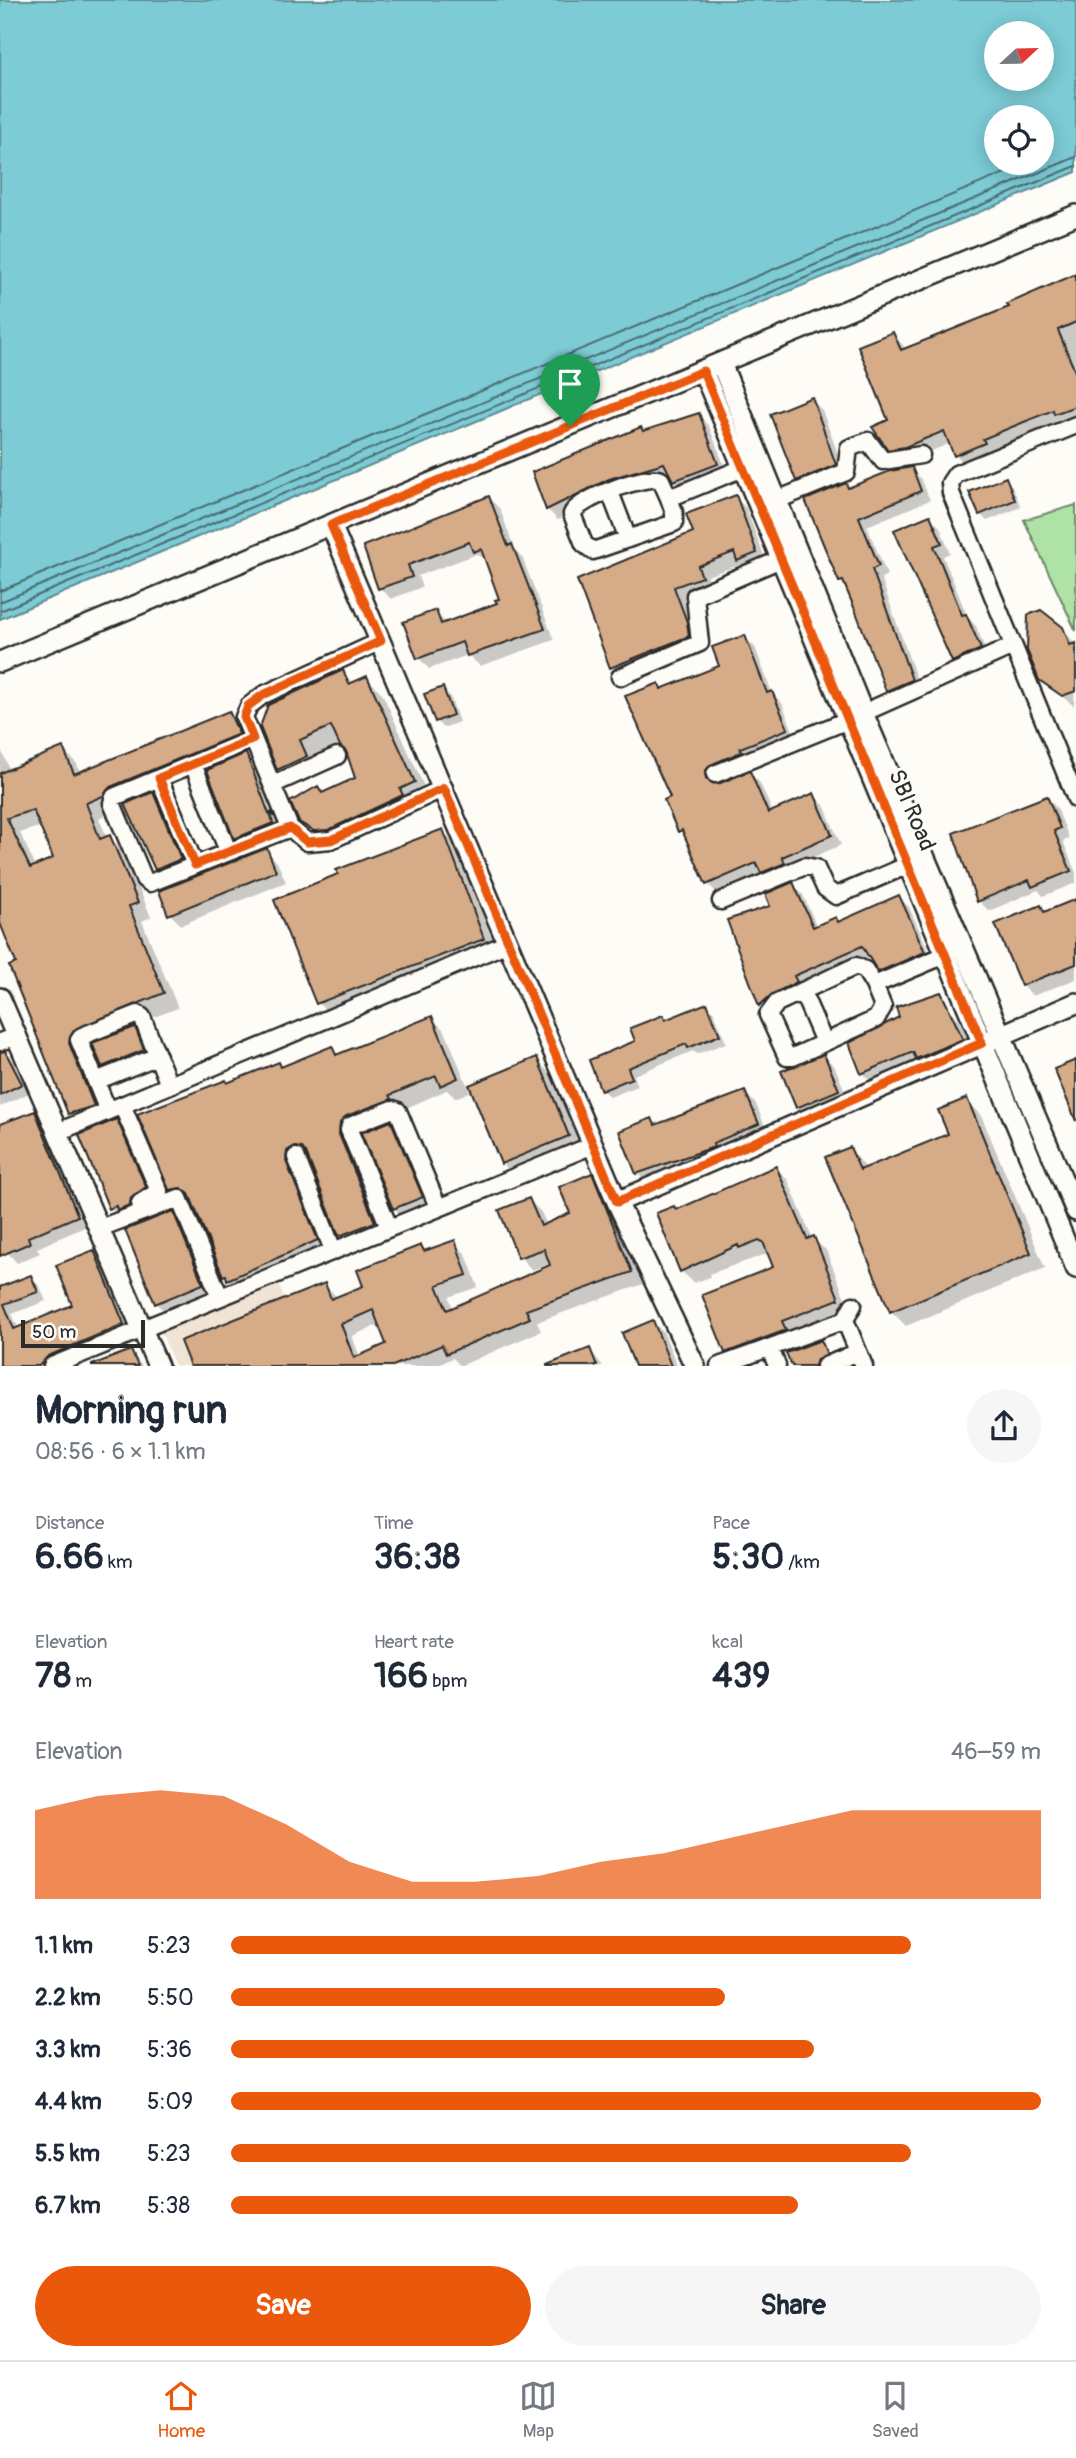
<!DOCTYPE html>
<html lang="en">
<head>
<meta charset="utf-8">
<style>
  :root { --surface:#fff; --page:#f6f6f7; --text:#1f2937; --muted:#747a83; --line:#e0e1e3; --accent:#ea580c }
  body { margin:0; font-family:Pangolin,sans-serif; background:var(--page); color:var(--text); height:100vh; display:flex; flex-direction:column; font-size:26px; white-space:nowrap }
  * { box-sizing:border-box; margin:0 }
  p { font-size:23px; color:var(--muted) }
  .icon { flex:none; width:38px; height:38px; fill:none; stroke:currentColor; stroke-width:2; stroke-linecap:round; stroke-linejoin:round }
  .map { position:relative; height:1366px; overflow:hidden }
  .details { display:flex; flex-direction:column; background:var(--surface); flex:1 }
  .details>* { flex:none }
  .needle { width:46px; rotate:68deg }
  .buttons { position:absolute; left:984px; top:21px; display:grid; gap:14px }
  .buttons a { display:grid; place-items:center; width:70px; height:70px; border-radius:50%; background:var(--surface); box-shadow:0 4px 18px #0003; font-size:35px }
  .scale { position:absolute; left:21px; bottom:18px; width:124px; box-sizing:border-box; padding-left:7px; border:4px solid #2b2b2b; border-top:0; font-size:19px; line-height:24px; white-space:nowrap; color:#2b2b2b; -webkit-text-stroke:5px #fdfcf7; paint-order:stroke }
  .pin { position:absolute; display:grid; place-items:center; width:60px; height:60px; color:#fff; margin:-72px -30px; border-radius:50% 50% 50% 0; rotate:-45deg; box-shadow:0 0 7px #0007 }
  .pin .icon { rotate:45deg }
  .round { display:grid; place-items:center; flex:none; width:74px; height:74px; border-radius:37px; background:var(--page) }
  .head { display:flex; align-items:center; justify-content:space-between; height:119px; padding:0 35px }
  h1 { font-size:38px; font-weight:700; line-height:52px }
  .metrics { display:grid; grid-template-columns:repeat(3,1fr); gap:10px; height:119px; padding:7px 35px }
  .metrics div { display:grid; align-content:center }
  .metrics b { font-size:35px; font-weight:700 }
  .metrics small { font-size:19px; font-weight:400 }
  .metrics p { font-size:19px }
  .chart { height:196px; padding:14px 35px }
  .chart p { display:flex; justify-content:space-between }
  .chart svg { width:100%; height:126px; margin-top:7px; fill:var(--accent); opacity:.7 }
  .cta { display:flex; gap:14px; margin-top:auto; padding:14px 35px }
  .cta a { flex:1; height:80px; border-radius:42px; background:var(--accent); color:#fff; font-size:28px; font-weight:700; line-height:80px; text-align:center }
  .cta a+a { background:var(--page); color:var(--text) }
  ul { padding:0 35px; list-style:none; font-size:23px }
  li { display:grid; grid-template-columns:112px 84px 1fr; align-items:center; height:52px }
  li i { height:18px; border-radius:9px; background:var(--accent) }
  .dock { display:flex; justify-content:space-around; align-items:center; height:98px; border-top:2px solid var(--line); background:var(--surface); font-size:19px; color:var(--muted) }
  .dock a { display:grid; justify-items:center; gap:4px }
  .dock .current { color:var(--accent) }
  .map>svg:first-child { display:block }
  .built { fill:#f1e4d5 }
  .green { fill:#afe3a5; stroke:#6d8768; stroke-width:2 }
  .water { fill:#7bcbd5; stroke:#5b8b91; stroke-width:2; fill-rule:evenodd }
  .shadow { fill:#0003; fill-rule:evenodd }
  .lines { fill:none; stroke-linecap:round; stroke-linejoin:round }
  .shore { stroke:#4b6b6f; stroke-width:2 }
  .building { fill:#d6ab87; stroke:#2b2b2b; stroke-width:2; fill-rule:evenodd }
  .minor-casing { stroke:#2b2b2b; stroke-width:21 }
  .tertiary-casing { stroke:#2b2b2b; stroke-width:24 }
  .minor { stroke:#fdfcf7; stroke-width:16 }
  .tertiary { stroke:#fdfcf7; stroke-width:19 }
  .route-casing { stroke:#fff; stroke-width:14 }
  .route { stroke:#ea580c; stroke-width:9 }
  .labels { text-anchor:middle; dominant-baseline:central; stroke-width:6; stroke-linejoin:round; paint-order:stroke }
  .street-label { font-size:23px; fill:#2b2b2b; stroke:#fdfcf7 }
</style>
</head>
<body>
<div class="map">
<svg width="1076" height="1366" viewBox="0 0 1076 1366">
  <rect width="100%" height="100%" fill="#fdfcf7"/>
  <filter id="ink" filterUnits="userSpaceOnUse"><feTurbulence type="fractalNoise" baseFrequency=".0143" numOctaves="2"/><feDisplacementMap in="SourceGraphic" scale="14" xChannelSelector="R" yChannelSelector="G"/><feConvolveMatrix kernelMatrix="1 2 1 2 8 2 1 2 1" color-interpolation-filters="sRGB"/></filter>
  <g filter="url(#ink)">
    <path class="built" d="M 279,1285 L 313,1366 L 175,1366 L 161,1332 Z"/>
    <path class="green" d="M 1076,505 L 1076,631 L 1024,520 Z"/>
    <path class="water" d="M 0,0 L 1076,0 L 1076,172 L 0,619 ZM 996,33 L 1041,33 L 1041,79 L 996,79 ZM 996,117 L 1041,117 L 1041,163 L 996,163 Z"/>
    <path class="shadow" d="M 1076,277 L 1076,421 L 1067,425 L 1064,421 L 993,450 L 967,466 L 956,455 L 951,443 L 917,457 L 900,460 L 889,449 L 893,334 L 906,349 L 1011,308 Z
      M 811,399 L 822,410 L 846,476 L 809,491 L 798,480 Z
      M 698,415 L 709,426 L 728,475 L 685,491 L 671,475 L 621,490 L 558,520 L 547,509 L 644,432 Z
      M 911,469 L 921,479 L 930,500 L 867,526 L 887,575 L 881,578 L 920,689 L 897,700 L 887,690 L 847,587 L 841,581 L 849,489 Z
      M 1005,479 L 1012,486 L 1021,507 L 987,521 L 980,514 Z
      M 735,497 L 746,508 L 767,564 L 749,570 L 742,564 L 707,576 L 712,587 L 684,598 L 699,647 L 623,678 L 612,667 L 579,581 L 695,533 Z
      M 489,498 L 500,509 L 515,550 L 522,557 L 554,640 L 480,666 L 468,655 L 429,669 L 419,658 L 406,623 L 435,612 L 447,624 L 499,604 L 502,600 L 487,561 L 477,554 L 418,576 L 422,587 L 391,599 L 380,588 L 365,547 Z
      M 930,517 L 940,527 L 950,553 L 943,556 L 968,618 L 976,626 L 989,659 L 964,671 L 954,661 L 896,531 Z
      M 1062,628 L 1076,645 L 1074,706 L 1040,679 Z
      M 744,637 L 755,647 L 772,693 L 782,703 L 796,739 L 721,774 L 713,784 L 718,786 L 750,773 L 760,783 L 773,813 L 814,795 L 824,805 L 841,845 L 791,867 L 772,882 L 764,874 L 718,894 L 708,884 L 689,840 L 680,831 L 666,801 L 672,798 L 658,685 L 663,690 L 721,667 Z
      M 343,672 L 354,684 L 367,678 L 382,693 L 429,797 L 413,804 L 417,810 L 344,844 L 331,845 L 300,821 L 318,788 L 324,794 L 357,779 L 348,752 L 341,743 L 314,755 L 321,772 L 294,784 L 279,769 Z
      M 442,689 L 450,696 L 459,722 L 443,728 L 436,721 Z
      M 229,713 L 243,728 L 252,748 L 124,801 L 118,810 L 99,818 L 107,838 L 110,837 L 124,852 L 151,917 L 142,921 L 178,1008 L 93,1040 L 84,1048 L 83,1060 L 107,1120 L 84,1128 L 69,1113 L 0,918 L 0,747 L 10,771 L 63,749 L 77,764 L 81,774 ZM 42,826 L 55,859 L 36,867 L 20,833 Z
      M 246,755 L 257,766 L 282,825 L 279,823 L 283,834 L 247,849 L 236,838 Z
      M 153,794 L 164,805 L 191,871 L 167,880 L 156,869 Z
      M 1047,798 L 1057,808 L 1069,838 L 1063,841 L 1076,873 L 1076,883 L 1043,896 L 1038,890 L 989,911 L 979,901 Z
      M 442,831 L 457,845 L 497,953 L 332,1017 L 318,1003 Z
      M 266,850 L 277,862 L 286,882 L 181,925 L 170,914 Z
      M 793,884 L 803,895 L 817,927 L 835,919 L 839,923 L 899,897 L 909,907 L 934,963 L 890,981 L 871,957 L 803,986 L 770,1015 L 760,1005 L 772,907 Z
      M 1076,901 L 1076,979 L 1033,996 L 1022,985 L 1040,907 L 1046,913 Z
      M 940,994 L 962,1025 L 971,1048 L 872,1082 L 863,1073 Z
      M 706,1005 L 714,1012 L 726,1043 L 697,1054 L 693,1051 L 634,1075 L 638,1086 L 610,1097 L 602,1090 L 638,1042 L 662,1017 L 666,1021 Z
      M 432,1018 L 445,1031 L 470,1092 L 455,1098 L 447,1090 L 359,1129 L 352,1137 L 387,1235 L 354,1249 L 340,1235 L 310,1160 L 307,1159 L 300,1164 L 330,1253 L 238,1289 L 224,1275 L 193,1200 L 184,1203 L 171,1189 L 228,1085 L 279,1064 L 283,1068 L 332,1048 L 339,1056 Z
      M 134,1029 L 145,1040 L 154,1061 L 114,1078 L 103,1066 Z
      M 5,1053 L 14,1062 L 29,1093 L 0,1107 L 0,1054 Z
      M 824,1056 L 835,1067 L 849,1101 L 809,1118 L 797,1107 Z
      M 536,1060 L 551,1074 L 583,1151 L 517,1178 L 502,1163 Z
      M 745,1093 L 756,1104 L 769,1136 L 648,1184 L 637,1173 L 652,1120 L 658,1126 Z
      M 966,1100 L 981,1115 L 1045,1268 L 906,1326 L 891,1311 L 850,1149 L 867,1169 L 950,1135 Z
      M 35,1113 L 45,1123 L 87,1226 L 37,1248 L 40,1253 L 17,1263 L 7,1252 L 0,1236 L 0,1126 Z
      M 116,1121 L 131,1136 L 160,1202 L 145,1213 L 144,1220 L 134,1224 L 130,1220 L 125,1222 L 110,1208 Z
      M 390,1123 L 405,1138 L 436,1212 L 409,1223 L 394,1208 Z
      M 776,1168 L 788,1180 L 812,1238 L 826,1250 L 850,1311 L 739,1364 L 727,1352 L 776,1268 L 770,1253 L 709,1274 L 710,1277 L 694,1283 L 681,1271 L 677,1211 Z
      M 591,1175 L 604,1188 L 643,1284 L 537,1322 L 541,1331 L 460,1366 L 453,1358 L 434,1366 L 192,1366 L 182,1342 L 325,1285 L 337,1297 L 366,1287 L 421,1247 L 425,1252 L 454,1242 L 466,1254 L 478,1287 L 449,1297 L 453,1309 L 552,1266 L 551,1263 L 532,1270 L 520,1257 L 529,1200 L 541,1212 L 547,1225 L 572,1214 ZM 380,1324 L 388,1345 L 360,1357 L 352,1336 Z
      M 173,1213 L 188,1228 L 217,1299 L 171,1318 L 156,1303 Z
      M 94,1252 L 103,1262 L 132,1334 L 57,1366 L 0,1366 L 0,1283 L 2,1288 L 31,1277 L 40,1287 L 46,1301 L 12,1314 L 19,1329 L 74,1306 Z
      M 653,1322 L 664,1333 L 677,1366 L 637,1366 L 624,1333 Z
      M 821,1342 L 833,1361 L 824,1366 L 794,1366 L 789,1354 Z
      M 590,1350 L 603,1366 L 561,1366 L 560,1362 Z
      M 131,1352 L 142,1366 L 89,1366 Z"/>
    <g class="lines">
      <path class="shore" d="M 0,591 L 1029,163
        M 0,602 L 1076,157
        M 0,611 L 1076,166"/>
    </g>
    <path class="building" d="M 1076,274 L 1076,322 L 1058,330 L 1076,374 L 1076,406 L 1054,414 L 1053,410 L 983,439 L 985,443 L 954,456 L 944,431 L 905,447 L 888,450 L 872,427 L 888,420 L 858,346 L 893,332 L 901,350 L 1009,307 L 1007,304 Z
      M 812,397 L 836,465 L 796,481 L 770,414 Z
      M 699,413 L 718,464 L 673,481 L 664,463 L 609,479 L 546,510 L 532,472 L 641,427 L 643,431 Z
      M 912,467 L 921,491 L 859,517 L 879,566 L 872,569 L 912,680 L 886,691 L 856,612 L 843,581 L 839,582 L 805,500 L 846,483 L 848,488 L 890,471 Z
      M 1006,477 L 1015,500 L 979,515 L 969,492 Z
      M 736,495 L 757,553 L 737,561 L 734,552 L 698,566 L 702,577 L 674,587 L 687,622 L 689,636 L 610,668 L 577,580 L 693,532 L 686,514 Z
      M 489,496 L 508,546 L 512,544 L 545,629 L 467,656 L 462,642 L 417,659 L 403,622 L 436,610 L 441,624 L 497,603 L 495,600 L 499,599 L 481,549 L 473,552 L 469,542 L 408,565 L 412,577 L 378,589 L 363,546 Z
      M 930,515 L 942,543 L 934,546 L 962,615 L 966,614 L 981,649 L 952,662 L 894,530 Z
      M 1041,610 L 1063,627 L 1070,645 L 1076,643 L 1076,691 L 1062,696 L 1039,680 L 1027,650 L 1028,615 Z
      M 745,635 L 767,693 L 772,691 L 788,729 L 740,748 L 741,752 L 710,765 L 705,772 L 706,779 L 718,784 L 750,771 L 768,813 L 814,793 L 832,835 L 782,857 L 785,863 L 761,873 L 756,863 L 706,885 L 682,830 L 678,832 L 664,800 L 670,797 L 625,696 L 659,683 L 661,689 L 719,666 L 712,647 Z
      M 343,670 L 349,684 L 367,676 L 415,782 L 400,789 L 403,795 L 328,830 L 314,831 L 299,822 L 290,802 L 318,786 L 322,793 L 355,778 L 346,751 L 340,746 L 331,726 L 300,740 L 307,756 L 277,770 L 260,727 L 268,705 Z
      M 443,687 L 453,715 L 435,722 L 424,694 Z
      M 229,711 L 239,734 L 110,787 L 103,796 L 86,803 L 100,839 L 110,835 L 138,903 L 129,906 L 164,993 L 74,1030 L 69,1043 L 94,1106 L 68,1114 L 9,966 L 16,963 L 0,923 L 0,773 L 63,747 L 74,774 ZM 33,810 L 53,858 L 30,868 L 7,818 Z
      M 246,753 L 269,814 L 272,812 L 274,816 L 270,814 L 273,823 L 234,839 L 207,770 Z
      M 153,792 L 181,859 L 155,870 L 125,804 Z
      M 1047,796 L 1060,828 L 1054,831 L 1071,871 L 1032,887 L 1029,880 L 977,902 L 953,833 Z
      M 443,829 L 484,939 L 316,1004 L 274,900 L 338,874 L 336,870 Z
      M 267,848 L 276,871 L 168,915 L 159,891 Z
      M 793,882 L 813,927 L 836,917 L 838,922 L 899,895 L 925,952 L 878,972 L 862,946 L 794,976 L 797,982 L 772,994 L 759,1006 L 727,920 L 770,906 L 765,894 Z
      M 1076,899 L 1076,964 L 1021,986 L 995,924 L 1041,905 L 1044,912 Z
      M 941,992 L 963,1039 L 916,1059 L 913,1052 L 861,1074 L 849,1043 L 899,1017 L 896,1007 Z
      M 707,1003 L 720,1035 L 688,1048 L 686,1044 L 628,1068 L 632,1078 L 601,1091 L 589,1060 L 635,1041 L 630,1028 L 663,1015 L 665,1020 Z
      M 432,1016 L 458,1078 L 440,1086 L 436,1076 L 390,1095 L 392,1099 L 346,1116 L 340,1123 L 339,1134 L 375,1222 L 339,1236 L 306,1153 L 302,1148 L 293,1147 L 287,1151 L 286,1161 L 318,1240 L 227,1280 L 226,1275 L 223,1276 L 189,1194 L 181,1188 L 169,1190 L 137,1114 L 226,1080 L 227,1083 L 279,1062 L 281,1067 L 332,1046 L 336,1055 Z
      M 135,1027 L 144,1050 L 102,1067 L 92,1043 Z
      M 5,1051 L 22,1084 L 0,1095 L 0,1052 Z
      M 824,1054 L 839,1090 L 796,1108 L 781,1071 Z
      M 537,1057 L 569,1136 L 501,1164 L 469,1085 Z
      M 1076,1060 L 1076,1121 L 1054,1069 Z
      M 745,1091 L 759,1124 L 713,1143 L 714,1147 L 636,1174 L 619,1131 L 652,1118 L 655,1125 Z
      M 967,1098 L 1031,1253 L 890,1312 L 825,1157 L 850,1147 L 860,1170 L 948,1134 L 938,1110 Z
      M 35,1111 L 78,1216 L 28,1237 L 30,1243 L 0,1256 L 0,1124 Z
      M 117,1119 L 146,1187 L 131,1198 L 130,1205 L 117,1210 L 116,1206 L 109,1209 L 79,1135 Z
      M 391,1121 L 423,1197 L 393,1209 L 361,1133 Z
      M 776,1166 L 807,1239 L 814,1236 L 839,1299 L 782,1321 L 786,1330 L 725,1353 L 702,1295 L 773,1267 L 763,1242 L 759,1240 L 739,1248 L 738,1245 L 680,1272 L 656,1213 L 674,1206 L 676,1210 Z
      M 592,1173 L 632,1272 L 526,1310 L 530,1318 L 446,1354 L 442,1345 L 393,1366 L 190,1366 L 180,1341 L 325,1283 L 331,1299 L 363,1286 L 357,1270 L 421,1245 L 424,1251 L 455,1240 L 467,1275 L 437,1285 L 447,1310 L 550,1265 L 544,1249 L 518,1258 L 499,1210 L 529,1198 L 541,1226 L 570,1213 L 559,1187 ZM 373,1310 L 386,1344 L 354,1358 L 341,1324 Z
      M 173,1211 L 203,1284 L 155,1304 L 125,1230 Z
      M 94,1250 L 124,1324 L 48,1356 L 39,1366 L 0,1366 L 0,1287 L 31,1275 L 38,1292 L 4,1304 L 14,1329 L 72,1305 L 56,1265 Z
      M 653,1320 L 671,1366 L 635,1366 L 622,1333 Z
      M 821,1340 L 827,1354 L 817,1359 L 815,1366 L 792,1366 L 786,1353 Z
      M 590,1348 L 597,1366 L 547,1366 L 547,1365 Z
      M 131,1350 L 138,1366 L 92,1366 L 92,1365 Z"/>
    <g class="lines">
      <defs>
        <path id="minor" d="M 1076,425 L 956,474 L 950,483 L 951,493 L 1076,799
          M 610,492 L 628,539
          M 669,498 L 661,480 C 648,473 576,500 572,514 L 584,544 L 593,551 L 674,523 L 674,512 L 669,498 L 743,468
          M 777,500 L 846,472 L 849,448 L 868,441 L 883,461 L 921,455
          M 381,641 L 263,695 L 249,706 L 244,717 L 290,828 L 307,842 L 331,840 L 444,788
          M 620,677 L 700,643 L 695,596 L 781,559
          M 863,713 L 1013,646
          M 253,739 L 114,797 L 112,803 L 144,879 L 150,883 L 290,828
          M 193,764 L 228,851
          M 715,774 L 848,720
          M 159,778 L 195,865
          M 272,785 L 337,756
          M 721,901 L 805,866 L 816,868 L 825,888 L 836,896 L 908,865
          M 874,985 L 865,970 L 856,966 L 777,1003 L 768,1015 L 787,1057 L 793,1057 L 876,1019 L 883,1007 L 874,985 L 945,955
          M 802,991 L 824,1042
          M 0,1042 L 16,1036
          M 96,1081 L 158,1056
          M 122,1105 L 159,1191 L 140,1203
          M 108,1111 L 79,1040 L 82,1036 L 138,1014 L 142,1017 L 169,1085
          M 58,1132 L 508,943
          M 296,1157 L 333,1250
          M 389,1227 L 349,1130 L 350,1126 L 393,1109 L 398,1111 L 438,1207
          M 100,1228 L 179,1198 L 220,1297
          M 845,1320 L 864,1366
          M 770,1348 L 777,1366
          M 52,1366 L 593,1145
          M 719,1366 L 845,1320 L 853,1305
          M 825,1366 L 858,1352"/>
        <path id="tertiary" d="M 721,363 L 863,713 L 1076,1211
          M 703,371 L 1076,1268
          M 331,525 L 617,1202 L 695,1366
          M 0,662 L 1076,215
          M 0,998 L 158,1366
          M 617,1202 L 1076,1003"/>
      </defs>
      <use href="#minor" class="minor-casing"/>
      <use href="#tertiary" class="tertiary-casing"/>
      <use href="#minor" class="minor"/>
      <use href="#tertiary" class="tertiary"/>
    </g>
  </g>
  <g class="lines" filter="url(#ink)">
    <defs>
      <path id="route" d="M 703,371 L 982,1043 L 617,1202 L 444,788 L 331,840 L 307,842 L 290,828 L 195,865 L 159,778 L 253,739 L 244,717 L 248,706 L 263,695 L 381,641 L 331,525 Z"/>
    </defs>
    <use href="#route" class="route-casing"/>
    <use href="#route" class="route"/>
  </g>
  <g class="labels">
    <g class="street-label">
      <text transform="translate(912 810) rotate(67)">SBI Road</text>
    </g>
  </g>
</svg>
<div class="buttons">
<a><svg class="needle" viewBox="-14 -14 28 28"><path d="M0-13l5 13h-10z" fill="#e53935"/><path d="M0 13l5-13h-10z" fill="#747a83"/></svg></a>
<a><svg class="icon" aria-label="locate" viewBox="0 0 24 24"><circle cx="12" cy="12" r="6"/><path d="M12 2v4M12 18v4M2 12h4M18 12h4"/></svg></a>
</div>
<div class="scale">50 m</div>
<div class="pin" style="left:570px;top:426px;background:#1e9e55"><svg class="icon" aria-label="arrive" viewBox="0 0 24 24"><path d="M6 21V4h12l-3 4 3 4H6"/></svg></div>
</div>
<section class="details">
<div class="head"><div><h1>Morning run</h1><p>08:56 · 6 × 1.1 km</p></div><a class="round"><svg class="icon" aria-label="share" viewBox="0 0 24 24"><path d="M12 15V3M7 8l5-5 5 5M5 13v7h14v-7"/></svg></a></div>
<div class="metrics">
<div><p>Distance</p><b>6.66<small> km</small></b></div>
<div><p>Time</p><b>36:38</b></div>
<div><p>Pace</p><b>5:30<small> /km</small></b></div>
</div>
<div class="metrics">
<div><p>Elevation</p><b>78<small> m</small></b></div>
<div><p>Heart rate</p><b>166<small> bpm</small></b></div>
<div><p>kcal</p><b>439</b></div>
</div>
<div class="chart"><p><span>Elevation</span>46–59 m</p>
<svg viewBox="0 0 160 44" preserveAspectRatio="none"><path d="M0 44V13L10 8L20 6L30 8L40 18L50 31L60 38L70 38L80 36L90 31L100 28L110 23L120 18L130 13L140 13L150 13L160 13V44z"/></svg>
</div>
<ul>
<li><b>1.1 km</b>5:23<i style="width:84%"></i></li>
<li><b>2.2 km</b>5:50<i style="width:61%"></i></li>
<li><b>3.3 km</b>5:36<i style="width:72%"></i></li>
<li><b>4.4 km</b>5:09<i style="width:100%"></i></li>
<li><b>5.5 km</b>5:23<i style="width:84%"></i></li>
<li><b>6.7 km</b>5:38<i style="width:70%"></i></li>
</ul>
<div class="cta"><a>Save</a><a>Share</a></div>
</section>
<nav class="dock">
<a class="current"><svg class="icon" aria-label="home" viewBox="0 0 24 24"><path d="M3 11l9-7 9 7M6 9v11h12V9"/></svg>Home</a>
<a><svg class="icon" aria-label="map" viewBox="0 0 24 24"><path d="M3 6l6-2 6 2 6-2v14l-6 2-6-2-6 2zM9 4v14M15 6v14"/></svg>Map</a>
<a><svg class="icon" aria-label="saved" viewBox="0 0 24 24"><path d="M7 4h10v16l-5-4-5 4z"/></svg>Saved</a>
</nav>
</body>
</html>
